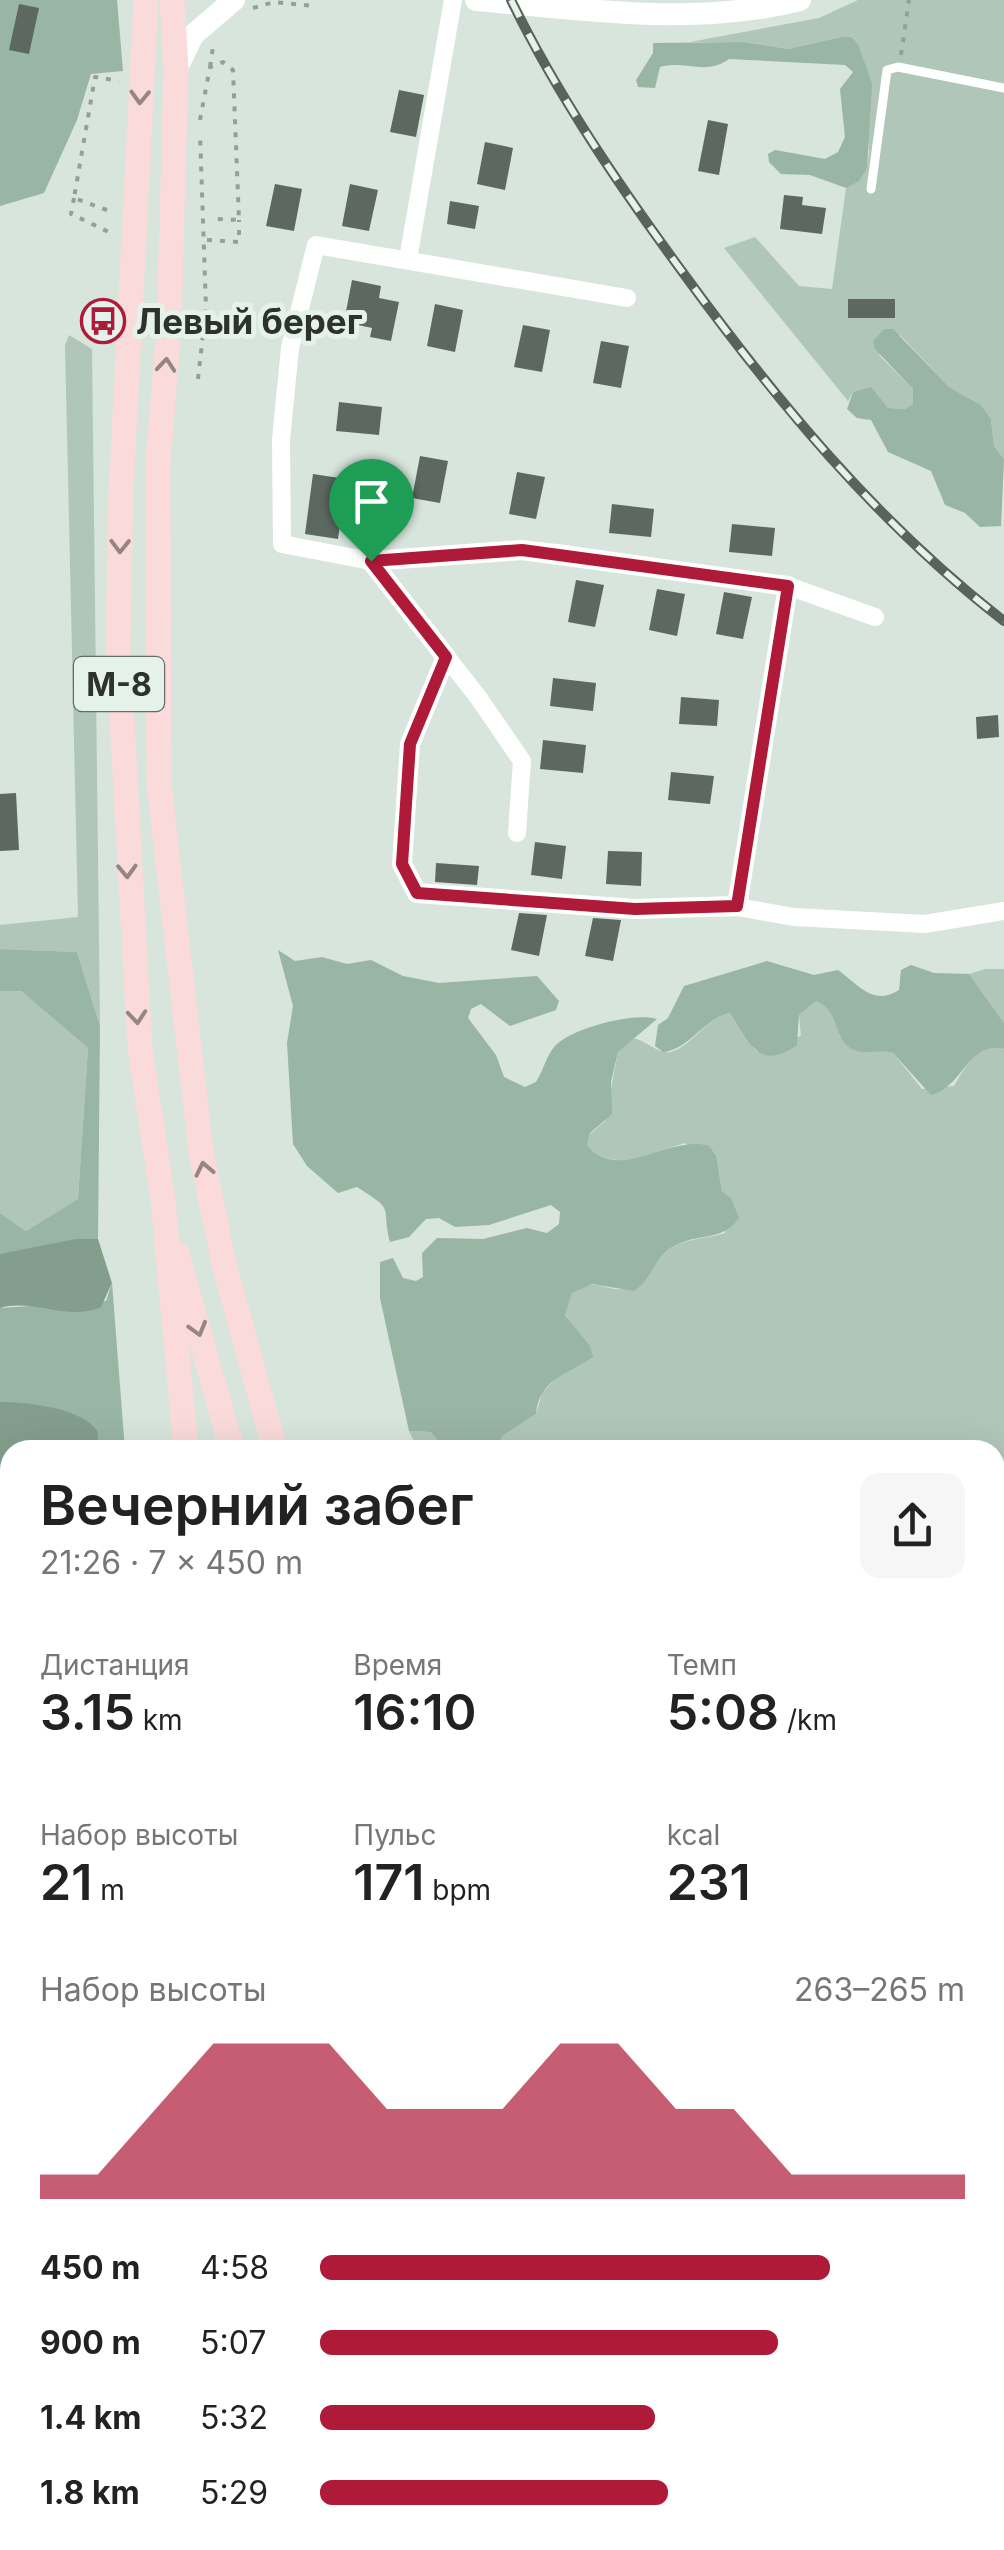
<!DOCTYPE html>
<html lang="ru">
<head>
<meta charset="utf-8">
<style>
  :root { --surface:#fff; --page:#f6f6f6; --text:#222; --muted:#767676; --accent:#ae1a38 }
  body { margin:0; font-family:Inter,sans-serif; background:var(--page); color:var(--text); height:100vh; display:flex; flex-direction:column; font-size:38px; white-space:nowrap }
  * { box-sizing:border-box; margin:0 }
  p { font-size:32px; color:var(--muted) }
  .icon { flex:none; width:55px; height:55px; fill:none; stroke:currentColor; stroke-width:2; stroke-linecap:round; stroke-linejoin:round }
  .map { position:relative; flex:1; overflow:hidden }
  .panel { position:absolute; left:0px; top:1440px; width:1005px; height:1110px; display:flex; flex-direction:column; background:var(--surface); border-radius:30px 30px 0 0; box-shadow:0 10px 40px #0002 }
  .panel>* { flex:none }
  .pin { position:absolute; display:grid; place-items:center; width:85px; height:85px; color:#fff; margin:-102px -42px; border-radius:50% 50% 50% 0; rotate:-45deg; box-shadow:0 0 10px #0007 }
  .pin .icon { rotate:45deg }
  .round { display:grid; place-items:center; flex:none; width:105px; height:105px; border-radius:20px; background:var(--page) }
  .overview { display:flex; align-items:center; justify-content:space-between; height:170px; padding:0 40px }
  h1 { font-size:55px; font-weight:600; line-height:75px }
  .figures { display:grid; grid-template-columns:repeat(3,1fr); gap:15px; height:170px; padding:10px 40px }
  .figures div { display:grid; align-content:center }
  .figures b { font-size:50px; font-weight:600 }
  .figures small { font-size:28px; font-weight:400 }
  .figures p { font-size:28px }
  .chart { height:280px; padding:20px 40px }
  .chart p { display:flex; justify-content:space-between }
  .chart svg { width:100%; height:180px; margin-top:10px; fill:var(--accent); opacity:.7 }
  ul { padding:0 40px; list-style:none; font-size:32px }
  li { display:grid; grid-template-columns:160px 120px 1fr; align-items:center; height:75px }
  li i { height:25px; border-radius:12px; background:var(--accent) }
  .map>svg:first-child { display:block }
  .green { fill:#b0c6b8 }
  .forest { fill:#99b5a3 }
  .water { fill:#839e8d }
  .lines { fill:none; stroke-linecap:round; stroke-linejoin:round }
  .stream { stroke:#839e8d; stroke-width:6 }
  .building { fill:#5c6860 }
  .path { stroke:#959f98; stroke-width:4; stroke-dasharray:5 8; stroke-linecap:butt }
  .lane { stroke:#fff; stroke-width:9 }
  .street { stroke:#fff; stroke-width:18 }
  .secondary { stroke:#fff; stroke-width:22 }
  .primary { stroke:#fadada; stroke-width:25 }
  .rail-casing { stroke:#5a625d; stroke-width:10 }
  .rail { stroke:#e4f2e9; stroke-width:6; stroke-dasharray:19; stroke-linecap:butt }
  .oneway { stroke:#948684 }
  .route-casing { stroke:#fff; stroke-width:20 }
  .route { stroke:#ae1a38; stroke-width:12 }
  .labels { text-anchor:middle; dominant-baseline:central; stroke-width:10; stroke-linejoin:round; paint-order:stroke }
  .shield { fill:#e4f2e9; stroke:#646c67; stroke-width:2.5 }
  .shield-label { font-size:32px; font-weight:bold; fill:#2d322f }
  .poi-label { font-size:35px; font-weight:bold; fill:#2d322f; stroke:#e4f2e9; text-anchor:start }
</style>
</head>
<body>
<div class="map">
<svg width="1004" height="2550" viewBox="0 0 1004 2550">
  <rect width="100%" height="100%" fill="#d7e5dc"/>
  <path class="green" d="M 858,0 L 1004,0 L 1004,459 L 994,446 L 991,419 L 981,405 L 949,387 L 900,335 L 879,355 L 913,389 L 913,404 L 906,409 L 887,408 L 871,387 L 853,392 L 848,401 L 724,248 L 755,237 L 799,286 L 832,289 L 846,188 L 867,168 L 869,152 L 861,52 L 841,37 L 788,49 L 744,42 L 690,42 L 819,18 Z
    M 69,335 L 92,349 L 100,1026 L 77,952 L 0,949 L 0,925 L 78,917 L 65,345 Z
    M 985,969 L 1004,969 L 1004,1023 L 969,974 Z
    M 0,991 L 21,991 L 88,1048 L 78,1199 L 26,1231 L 0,1213 Z
    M 816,1001 C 833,1007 837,1020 840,1037 L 893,1053 L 922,1089 L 954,1086 C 966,1066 977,1043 1004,1049 L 1004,2493 L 995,2483 L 995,1450 L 500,1450 L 501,1437 L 536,1414 L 542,1393 L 563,1371 L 579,1335 L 565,1314 L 572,1293 C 591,1275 605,1292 624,1289 C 648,1286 653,1260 671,1248 C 686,1238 707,1239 725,1233 L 731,1198 L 722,1191 L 718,1168 L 685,1143 C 655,1152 611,1175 587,1145 L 590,1134 L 605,1121 L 618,1052 L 633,1038 C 645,1040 658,1054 670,1052 C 689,1049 706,1018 730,1013 L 756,1051 L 801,1036 L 799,1015 Z
    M 409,1431 L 431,1432 L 445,1450 L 418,1450 Z"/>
  <path class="forest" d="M 0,0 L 117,0 L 123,71 L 91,74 L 77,120 L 44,193 L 0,206 Z
    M 841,37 L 851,37 L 858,44 L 872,84 L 867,168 L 859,181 L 846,188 L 810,175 L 781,174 L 769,162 L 768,154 L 775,150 L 825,159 L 838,152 L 845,137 L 840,89 L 853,72 L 845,65 L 729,59 C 705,76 686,60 660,67 L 655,88 L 638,87 L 636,80 L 653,53 L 653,43 L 744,42 L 788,49 Z
    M 884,329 L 893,329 L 949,387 L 981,405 L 991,419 L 994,446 L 1004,459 L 1001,526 L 980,527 L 965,513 L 945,505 L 931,471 L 888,452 L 871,420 L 857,418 L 847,409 L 853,392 L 871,387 L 888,408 L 905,409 L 913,404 L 913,389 L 875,349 L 873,341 Z
    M 0,949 L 77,952 L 100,1026 L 98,1239 L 0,1254 L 0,1213 L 26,1231 L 78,1199 L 88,1048 L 21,991 L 0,991 Z
    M 278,950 L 295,961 L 322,957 L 347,964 L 371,960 L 403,976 L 439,983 L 537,976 L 559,1001 L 556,1010 L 510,1026 L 481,1004 L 471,1009 L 468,1018 L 496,1055 L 504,1077 L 525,1087 L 536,1082 C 543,1071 546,1057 554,1047 C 571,1028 634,1012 657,1019 L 618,1052 L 611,1082 L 612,1114 L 590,1133 L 587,1145 C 619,1184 670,1134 709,1146 L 716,1156 L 722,1191 L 731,1198 L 739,1218 C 722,1242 699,1233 676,1245 C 654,1255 653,1279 634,1291 L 592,1284 L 572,1293 L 565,1315 L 590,1346 L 593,1357 C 568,1374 539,1379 536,1414 L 501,1437 L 500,1450 L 445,1450 L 431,1432 L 409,1431 L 380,1298 L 380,1262 L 393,1258 L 403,1278 L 416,1281 L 423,1277 L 422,1253 L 437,1238 L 483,1239 L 527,1228 L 547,1233 L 559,1224 L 560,1212 L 551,1205 L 489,1225 L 455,1227 L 439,1218 L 426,1219 L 409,1237 L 390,1242 C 381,1203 396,1212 357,1187 L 338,1193 L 307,1166 L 293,1144 L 287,1043 L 293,1006 Z
    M 767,961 L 814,975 L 838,970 C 858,984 873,1007 899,990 L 901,970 L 911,965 L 934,973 L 969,974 L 1004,1023 L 1004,1049 C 967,1041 963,1088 931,1095 L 893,1053 C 880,1049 865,1055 854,1050 C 832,1041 841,1010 816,1001 L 799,1015 L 797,1045 C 759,1072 750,1043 730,1013 C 704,1018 689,1050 663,1052 L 655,1046 L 658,1025 L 668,1018 L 684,986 Z
    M 112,1283 L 125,1450 L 10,1450 L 10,1609 L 0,1612 L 0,1308 L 106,1301 Z
    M 10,1947 L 10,2041 L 0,2059 L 0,1969 Z"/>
  <path class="water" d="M 76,1239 L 98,1239 L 112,1283 L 101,1307 C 67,1322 35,1298 0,1308 L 0,1254 Z
    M 0,1402 C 27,1402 84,1408 98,1432 L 97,1450 L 10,1450 L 10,1505 L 0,1504 Z"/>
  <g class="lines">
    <path class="stream" d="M 995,2168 L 1004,2174"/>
  </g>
  <path class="building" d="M 19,4 L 39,8 L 29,54 L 9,50 Z
    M 399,90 L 424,95 L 416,137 L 390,132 Z
    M 708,120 L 728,124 L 719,175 L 698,171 Z
    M 485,142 L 513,148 L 505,190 L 477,184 Z
    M 275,184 L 302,189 L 294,231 L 266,226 Z
    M 350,184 L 378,190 L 369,231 L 342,226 Z
    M 784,195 L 803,197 L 802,205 L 826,208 L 822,234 L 780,229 Z
    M 450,201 L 479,206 L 475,229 L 447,224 Z
    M 352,280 L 381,286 L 379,298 L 399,302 L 391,341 L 370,337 L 372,328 L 344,322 Z
    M 848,299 L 895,299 L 895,318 L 848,318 Z
    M 435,304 L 463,310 L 455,352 L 427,346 Z
    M 523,325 L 550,330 L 542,372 L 514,367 Z
    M 601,341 L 629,346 L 621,388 L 593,383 Z
    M 339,402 L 382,407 L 379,435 L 336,431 Z
    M 420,456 L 448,461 L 440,503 L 412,498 Z
    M 517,472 L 545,477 L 536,519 L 509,514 Z
    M 313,474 L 346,479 L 338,539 L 305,534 Z
    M 612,504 L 654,509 L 651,537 L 609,533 Z
    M 732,524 L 775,528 L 772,556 L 729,552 Z
    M 576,580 L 604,585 L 595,627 L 568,622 Z
    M 657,589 L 685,594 L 677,636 L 649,630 Z
    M 724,592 L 752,597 L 743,639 L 716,634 Z
    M 553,678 L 596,683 L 593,711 L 550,706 Z
    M 681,697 L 719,700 L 717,726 L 679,724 Z
    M 998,715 L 999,737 L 977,739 L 976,717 Z
    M 543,740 L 586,745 L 583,773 L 540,769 Z
    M 671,772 L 714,776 L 710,804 L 668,800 Z
    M 16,793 L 19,850 L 0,851 L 0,794 Z
    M 535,842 L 566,846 L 562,879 L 531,875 Z
    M 608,851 L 642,852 L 641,886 L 606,884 Z
    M 436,863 L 479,866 L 477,885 L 435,882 Z
    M 519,913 L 547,915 L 539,956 L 511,950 Z
    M 593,918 L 621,920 L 613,961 L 585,956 Z"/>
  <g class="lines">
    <path class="path" d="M 253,8 L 274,2 L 314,6
      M 901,55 L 909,0
      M 210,67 L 213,47
      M 200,120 L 210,67 L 223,62 L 233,70 L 239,220 L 215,219
      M 74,198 L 71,214 L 111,233
      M 107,210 L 74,198 L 95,77 L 119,81
      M 207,240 L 239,242 L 239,220
      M 198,379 L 206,308 L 200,134"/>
    <path class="lane" d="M 871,189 L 887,70 L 898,67 L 1004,88
      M 417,893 L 401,864 L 410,744 L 446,657"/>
    <path class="street" d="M 408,259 L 453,0
      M 627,298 L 316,245 L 290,348 L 281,440 L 282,544 L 371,561 L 522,550 L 557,553 L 788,586 L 875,617
      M 371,561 L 478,697 L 522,761 L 517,833
      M 417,893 L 635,909 L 737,907 L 794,917 L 925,924 L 1004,911
      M 737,907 L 788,586"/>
    <path class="secondary" d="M 476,0 C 582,9 694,27 800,0
      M 176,70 L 193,35 L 234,0"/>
    <path class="primary" d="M 146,0 L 121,492 L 118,647 L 140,1049 L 163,1201 L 186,1450
      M 172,0 L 176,70 L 169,326 L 158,462 L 159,784 L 201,1152 L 224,1264 L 275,1450
      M 177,1254 L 232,1450
      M 0,2265 L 10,2252
      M 758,2540 L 763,2550
      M 803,2540 L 809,2550
      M 972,2540 L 982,2550"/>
    <defs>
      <path id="rail" d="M 511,0 C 558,96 618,184 681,270 C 775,399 877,523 1004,621"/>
    </defs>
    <use href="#rail" class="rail-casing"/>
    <use href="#rail" class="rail"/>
  </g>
  <defs><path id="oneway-chevron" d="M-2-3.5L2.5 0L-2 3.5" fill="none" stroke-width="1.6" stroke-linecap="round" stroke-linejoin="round" transform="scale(2.5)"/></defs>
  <g class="oneway">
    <use href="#oneway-chevron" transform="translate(140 97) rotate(92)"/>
    <use href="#oneway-chevron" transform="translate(166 365) rotate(-85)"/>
    <use href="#oneway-chevron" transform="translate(120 546) rotate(91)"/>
    <use href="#oneway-chevron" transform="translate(127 871) rotate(88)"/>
    <use href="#oneway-chevron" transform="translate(137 1017) rotate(85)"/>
    <use href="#oneway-chevron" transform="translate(204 1169) rotate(-102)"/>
    <use href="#oneway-chevron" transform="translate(198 1329) rotate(74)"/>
  </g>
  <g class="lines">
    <defs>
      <path id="route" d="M 522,550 L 788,586 L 737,906 L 635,909 L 417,893 L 402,864 L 410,744 L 446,657 L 371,561 Z"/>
    </defs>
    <use href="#route" class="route-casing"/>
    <use href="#route" class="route"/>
  </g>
  <defs>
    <symbol id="bus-ring" viewBox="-11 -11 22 22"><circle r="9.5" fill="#e4f2e9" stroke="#ae1a38" stroke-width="1.5"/><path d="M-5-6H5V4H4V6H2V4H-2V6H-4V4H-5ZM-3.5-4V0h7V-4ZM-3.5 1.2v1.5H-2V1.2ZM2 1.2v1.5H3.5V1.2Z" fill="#ae1a38"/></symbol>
  </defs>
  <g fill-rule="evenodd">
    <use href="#bus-ring" x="78" y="296" width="50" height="50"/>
  </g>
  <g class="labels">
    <rect class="shield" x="74" y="657" width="90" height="54" rx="8"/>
    <g class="shield-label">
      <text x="119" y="684">М-8</text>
    </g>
    <g class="poi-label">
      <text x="136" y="321">Левый берег</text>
    </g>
  </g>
</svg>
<div class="pin" style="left:371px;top:561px;background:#1e9e55"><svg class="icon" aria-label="arrive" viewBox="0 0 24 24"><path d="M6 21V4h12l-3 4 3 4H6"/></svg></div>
<section class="panel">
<div class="overview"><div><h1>Вечерний забег</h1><p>21:26 · 7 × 450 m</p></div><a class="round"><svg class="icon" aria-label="share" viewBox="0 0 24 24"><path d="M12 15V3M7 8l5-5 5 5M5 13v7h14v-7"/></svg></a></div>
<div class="figures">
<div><p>Дистанция</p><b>3.15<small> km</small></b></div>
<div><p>Время</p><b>16:10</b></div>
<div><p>Темп</p><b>5:08<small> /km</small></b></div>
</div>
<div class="figures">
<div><p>Набор высоты</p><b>21<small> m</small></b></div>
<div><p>Пульс</p><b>171<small> bpm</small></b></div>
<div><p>kcal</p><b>231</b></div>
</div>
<div class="chart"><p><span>Набор высоты</span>263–265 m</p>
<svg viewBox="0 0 160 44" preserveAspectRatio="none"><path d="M0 44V38L10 38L20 22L30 6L40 6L50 6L60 22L70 22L80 22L90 6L100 6L110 22L120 22L130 38L140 38L150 38L160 38V44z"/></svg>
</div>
<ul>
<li><b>450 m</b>4:58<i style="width:79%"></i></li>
<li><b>900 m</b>5:07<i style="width:71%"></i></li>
<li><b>1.4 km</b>5:32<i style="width:52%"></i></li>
<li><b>1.8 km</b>5:29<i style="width:54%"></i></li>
</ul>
</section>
</div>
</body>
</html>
